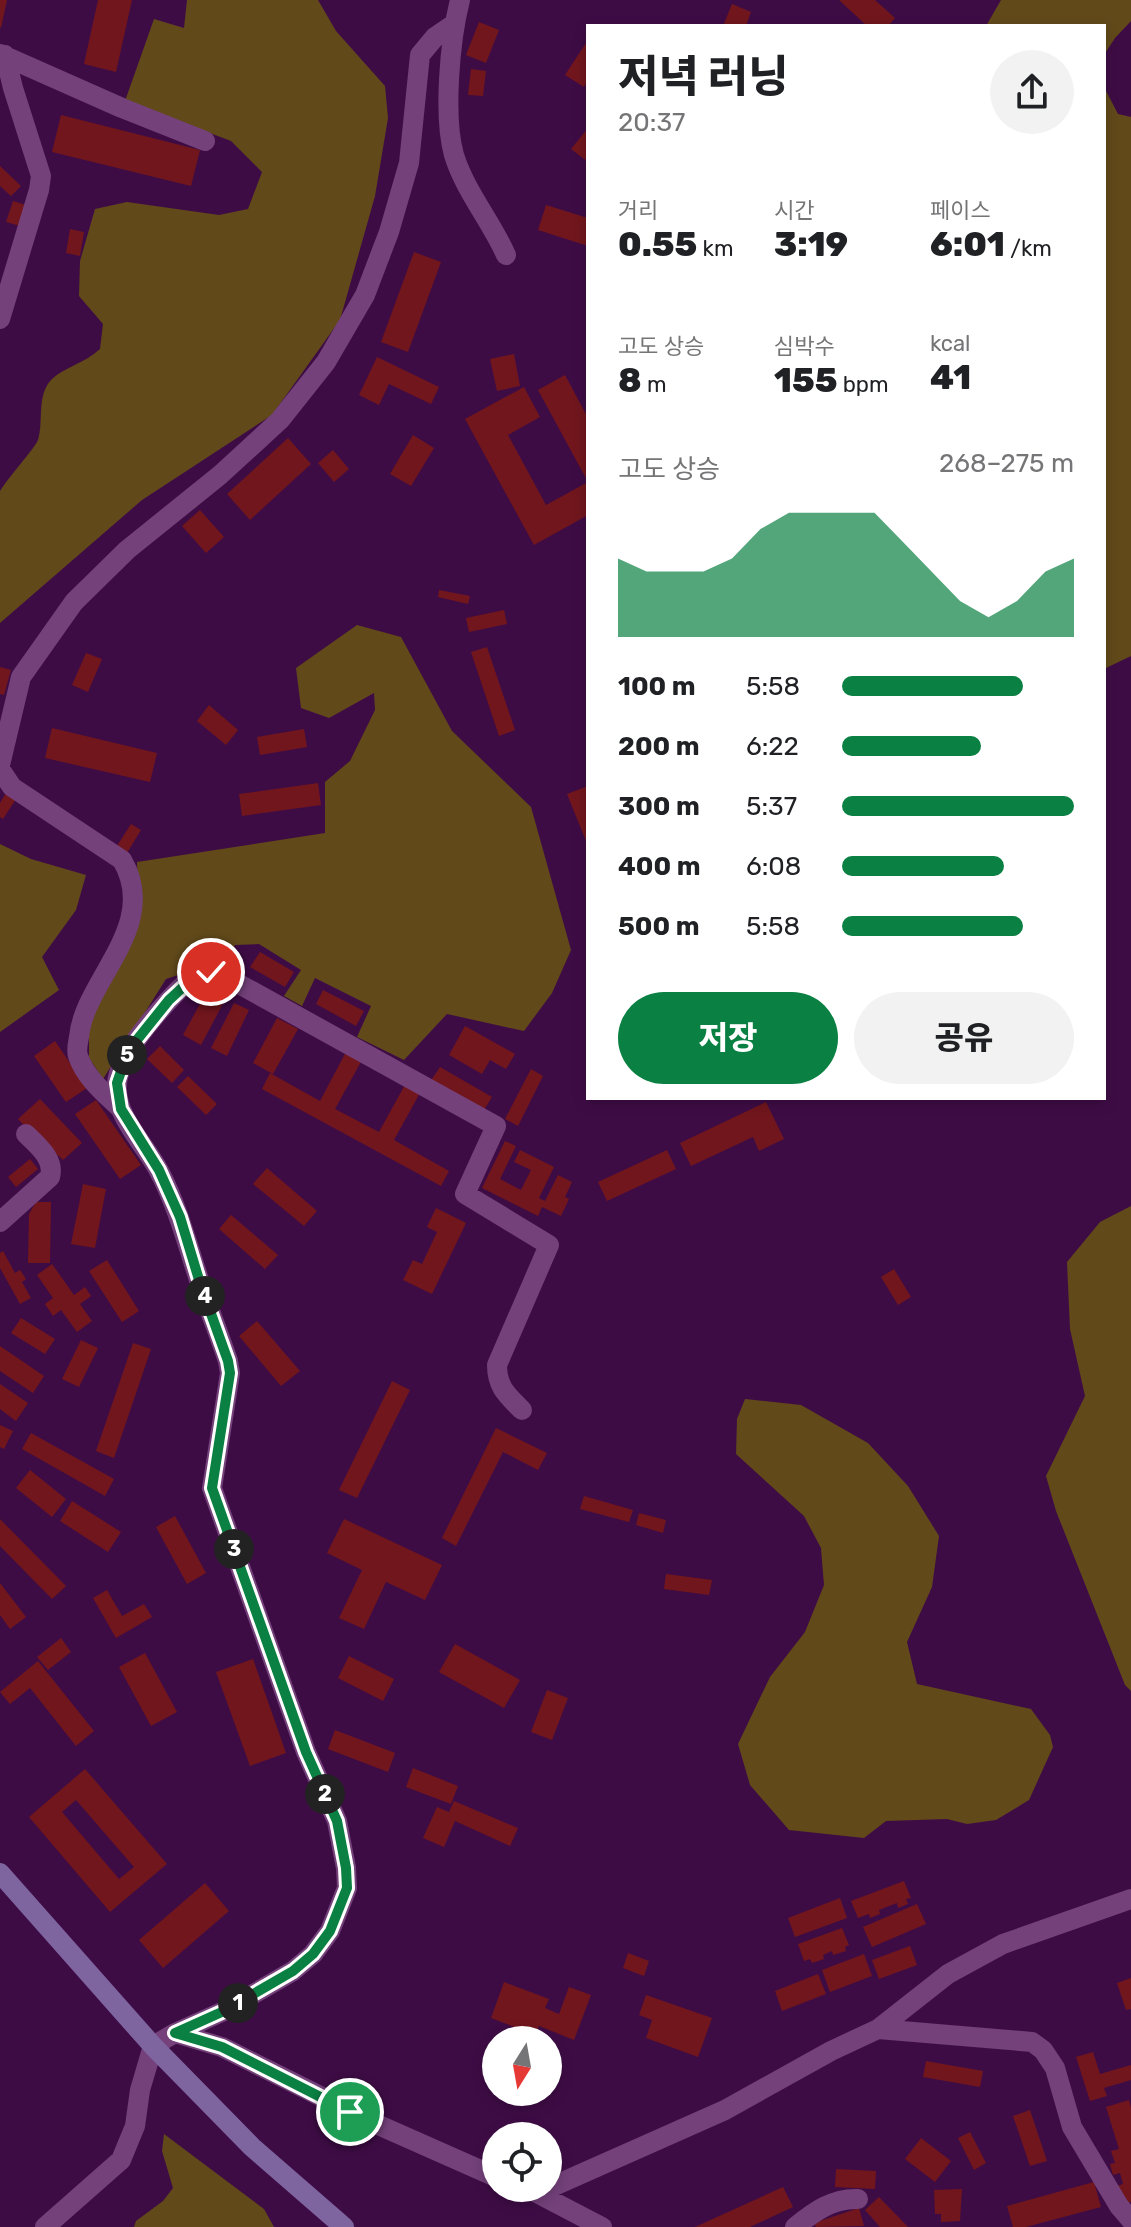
<!DOCTYPE html>
<html lang="ko">
<head>
<meta charset="utf-8">
<style>
  :root { --surface:#fff; --page:#f2f2f2; --text:#202124; --muted:#757577; --accent:#0b8043 }
  body { margin:0; font-family:Rubik,"Noto Sans KR",sans-serif; background:var(--page); color:var(--text); height:100vh; display:flex; flex-direction:column; font-size:30px; white-space:nowrap }
  * { box-sizing:border-box; margin:0 }
  p { font-size:26px; color:var(--muted) }
  .icon { flex:none; width:44px; height:44px; fill:none; stroke:currentColor; stroke-width:2; stroke-linecap:round; stroke-linejoin:round }
  .map { position:relative; flex:1; overflow:hidden }
  .sheet { position:absolute; left:586px; top:24px; width:520px; height:1076px; display:flex; flex-direction:column; background:var(--surface); border-radius:0px; box-shadow:0 4px 12px #0003 }
  .sheet>* { flex:none }
  .needle { width:52px; rotate:191deg }
  .buttons { position:absolute; left:482px; top:2026px; display:grid; gap:16px }
  .buttons a { display:grid; place-items:center; width:80px; height:80px; border-radius:50%; background:var(--surface); box-shadow:0 4px 12px #0003; font-size:40px }
  .pin { position:absolute; display:grid; place-items:center; width:68px; height:68px; color:#fff; margin:-34px; border:4px solid #fff; border-radius:50%; box-shadow:0 2px 8px #0007 }
  .km { position:absolute; width:40px; height:40px; margin:-20px; border-radius:50%; background:#222; color:#fff; font-size:22px; line-height:40px; text-align:center }
  .round { display:grid; place-items:center; flex:none; width:84px; height:84px; border-radius:42px; background:var(--page) }
  .headline { display:flex; align-items:center; justify-content:space-between; height:136px; padding:0 32px }
  h1 { font-size:44px; font-weight:800; line-height:60px }
  .metrics { display:grid; grid-template-columns:repeat(3,1fr); gap:12px; height:136px; padding:8px 32px }
  .metrics div { display:grid; align-content:center }
  .metrics b { font-size:34px; font-weight:800 }
  .metrics small { font-size:22px; font-weight:400 }
  .metrics p { font-size:22px }
  .chart { height:224px; padding:16px 32px }
  .chart p { display:flex; justify-content:space-between }
  .chart svg { width:100%; height:144px; margin-top:8px; fill:var(--accent); opacity:.7 }
  .action { display:flex; gap:16px; margin-top:auto; padding:16px 32px }
  .action a { flex:1; height:92px; border-radius:48px; background:var(--accent); color:#fff; font-size:32px; font-weight:800; line-height:92px; text-align:center }
  .action a+a { background:var(--page); color:var(--text) }
  ul { padding:0 32px; list-style:none; font-size:26px }
  li { display:grid; grid-template-columns:128px 96px 1fr; align-items:center; height:60px }
  li i { height:20px; border-radius:10px; background:var(--accent) }
  .map>svg:first-child { display:block }
  .green { fill:#61491a }
  .building { fill:#71161d; fill-rule:evenodd }
  .lines { fill:none; stroke-linecap:round; stroke-linejoin:round }
  .street { stroke:#74417b; stroke-width:20 }
  .secondary { stroke:#7f65a0; stroke-width:20 }
  .route-casing { stroke:#fff; stroke-width:16 }
  .route { stroke:#0b8043; stroke-width:10 }
</style>
</head>
<body>
<div class="map">
<svg width="1131" height="2227" viewBox="0 0 1131 2227">
  <rect width="100%" height="100%" fill="#3e0c45"/>
  <path class="green" d="M 187,0 L 318,0 L 336,31 L 385,86 L 388,118 L 375,196 L 340,320 L 272,415 L 142,500 L 0,623 L 0,491 C 8,478 34,449 38,440 C 44,421 36,395 52,379 C 65,367 85,363 100,349 L 103,324 L 79,296 L 80,261 L 95,209 L 127,202 L 219,215 L 248,209 L 262,172 L 231,141 L 125,101 L 154,19 L 184,28 Z
    M 1001,0 L 1131,0 L 1131,21 L 1115,38 L 1104,55 L 1104,26 L 986,26 Z
    M 1104,87 L 1118,114 L 1131,117 L 1131,656 L 1104,669 Z
    M 357,625 L 401,637 L 452,731 L 531,807 L 571,950 L 552,993 L 524,1031 L 447,1014 L 404,1060 L 357,1037 L 371,1006 L 315,978 L 302,1006 L 284,996 L 301,970 L 259,944 L 235,945 L 227,959 L 166,979 L 103,1079 L 89,1058 L 89,1029 L 98,1001 L 139,923 L 137,862 L 325,833 L 325,782 L 350,761 L 375,710 L 374,693 L 329,718 L 301,708 L 296,668 Z
    M 0,844 L 31,859 L 86,875 L 76,910 L 42,957 L 59,990 L 0,1032 Z
    M 1131,1206 L 1131,1691 L 1125,1685 L 1056,1511 L 1046,1476 L 1085,1396 L 1070,1329 L 1067,1262 L 1100,1222 Z
    M 745,1399 L 801,1405 L 868,1443 L 908,1486 L 939,1536 L 932,1587 L 907,1642 L 917,1684 L 1031,1709 L 1050,1735 L 1053,1747 L 1029,1800 L 996,1820 L 967,1824 L 947,1819 L 886,1821 L 864,1838 L 789,1830 L 750,1785 L 738,1744 L 770,1677 L 805,1632 L 824,1585 L 821,1548 L 804,1516 L 736,1454 L 737,1419 Z
    M 164,2134 L 264,2209 L 274,2227 L 134,2227 L 136,2221 L 163,2201 L 173,2188 L 162,2151 Z"/>
  <path class="building" d="M 0,0 L 7,0 L 1,28 L 0,27 Z
    M 98,0 L 132,0 L 116,72 L 84,64 Z
    M 839,0 L 875,0 L 895,18 L 888,26 L 867,26 Z
    M 732,4 L 751,12 L 746,26 L 723,26 Z
    M 479,22 L 499,30 L 486,63 L 466,55 Z
    M 588,40 L 588,80 L 584,87 L 565,75 Z
    M 471,69 L 486,71 L 483,96 L 468,95 Z
    M 61,115 L 200,150 L 191,186 L 52,152 Z
    M 588,128 L 588,162 L 571,149 Z
    M 0,166 L 21,186 L 11,196 L 0,186 Z
    M 13,201 L 26,205 L 20,226 L 6,222 Z
    M 546,205 L 588,218 L 588,246 L 538,230 Z
    M 70,229 L 84,232 L 80,256 L 66,253 Z
    M 414,252 L 441,262 L 408,352 L 381,342 Z
    M 514,354 L 520,386 L 497,391 L 490,359 Z
    M 377,357 L 439,387 L 431,404 L 389,384 L 379,405 L 359,395 Z
    M 565,375 L 588,418 L 588,515 L 534,545 L 465,419 L 524,387 L 540,417 L 508,435 L 546,505 L 588,482 L 538,390 Z
    M 413,435 L 434,448 L 411,486 L 390,474 Z
    M 288,438 L 311,464 L 250,520 L 227,494 Z
    M 333,450 L 349,469 L 334,482 L 318,463 Z
    M 200,510 L 224,537 L 206,553 L 182,526 Z
    M 439,590 L 470,596 L 468,604 L 438,597 Z
    M 504,610 L 507,624 L 469,632 L 466,618 Z
    M 487,647 L 515,730 L 499,736 L 471,652 Z
    M 86,653 L 102,659 L 88,692 L 72,685 Z
    M 0,667 L 11,670 L 4,695 L 0,694 Z
    M 209,705 L 238,730 L 226,745 L 197,721 Z
    M 52,728 L 157,753 L 150,782 L 45,758 Z
    M 304,729 L 307,747 L 260,755 L 257,737 Z
    M 318,783 L 321,805 L 242,816 L 239,794 Z
    M 588,786 L 588,846 L 567,794 Z
    M 6,793 L 16,799 L 3,819 L 0,817 L 0,803 Z
    M 131,824 L 141,830 L 127,853 L 117,846 Z
    M 260,952 L 294,972 L 285,987 L 250,967 Z
    M 208,989 L 226,998 L 201,1045 L 183,1035 Z
    M 323,990 L 364,1011 L 356,1026 L 316,1004 Z
    M 234,1003 L 249,1010 L 227,1056 L 211,1048 Z
    M 277,1018 L 298,1029 L 273,1074 L 253,1063 Z
    M 465,1026 L 515,1054 L 506,1069 L 490,1060 L 482,1074 L 449,1055 Z
    M 55,1041 L 87,1088 L 66,1102 L 34,1056 Z
    M 160,1046 L 184,1070 L 172,1083 L 147,1059 Z
    M 346,1052 L 362,1060 L 335,1109 L 379,1132 L 406,1083 L 421,1091 L 394,1140 L 449,1171 L 441,1186 L 262,1089 L 270,1073 L 320,1101 Z
    M 440,1067 L 492,1097 L 482,1113 L 430,1082 Z
    M 531,1069 L 543,1076 L 518,1126 L 505,1119 Z
    M 188,1076 L 217,1104 L 206,1115 L 177,1087 Z
    M 40,1099 L 82,1143 L 63,1160 L 58,1155 L 55,1158 L 18,1119 Z
    M 96,1100 L 141,1165 L 120,1179 L 75,1114 Z
    M 766,1102 L 784,1139 L 759,1151 L 753,1137 L 691,1166 L 680,1143 Z
    M 505,1141 L 516,1146 L 500,1179 L 521,1190 L 531,1170 L 514,1162 L 520,1150 L 554,1167 L 539,1198 L 545,1201 L 558,1175 L 572,1182 L 565,1197 L 569,1199 L 561,1216 L 542,1207 L 538,1216 L 482,1188 Z
    M 667,1150 L 676,1169 L 607,1201 L 598,1182 Z
    M 30,1159 L 38,1169 L 16,1187 L 8,1177 Z
    M 267,1168 L 317,1211 L 304,1226 L 253,1184 Z
    M 83,1184 L 106,1189 L 95,1248 L 71,1244 Z
    M 36,1202 L 51,1202 L 50,1263 L 28,1263 L 29,1214 Z
    M 436,1208 L 466,1223 L 432,1294 L 403,1280 L 413,1260 L 422,1264 L 437,1232 L 427,1227 Z
    M 231,1215 L 278,1255 L 265,1269 L 219,1229 Z
    M 3,1251 L 15,1273 L 20,1270 L 26,1279 L 22,1282 L 31,1298 L 20,1304 L 0,1268 L 0,1253 Z
    M 107,1260 L 139,1311 L 122,1322 L 89,1271 Z
    M 52,1264 L 74,1295 L 85,1287 L 91,1296 L 80,1304 L 92,1321 L 77,1332 L 61,1310 L 53,1316 L 45,1304 L 53,1298 L 37,1275 Z
    M 894,1269 L 911,1297 L 898,1305 L 881,1277 Z
    M 21,1318 L 55,1339 L 45,1354 L 11,1333 Z
    M 257,1321 L 300,1371 L 281,1386 L 239,1336 Z
    M 81,1340 L 98,1348 L 79,1387 L 62,1379 Z
    M 133,1343 L 151,1349 L 114,1458 L 96,1451 Z
    M 0,1346 L 44,1376 L 33,1393 L 0,1371 Z
    M 392,1381 L 410,1390 L 357,1498 L 339,1490 Z
    M 0,1384 L 28,1403 L 16,1421 L 0,1409 Z
    M 0,1425 L 13,1431 L 4,1449 L 0,1447 Z
    M 496,1428 L 547,1453 L 538,1470 L 503,1452 L 456,1546 L 442,1538 Z
    M 31,1433 L 114,1479 L 105,1496 L 22,1449 Z
    M 30,1470 L 66,1499 L 52,1517 L 16,1488 Z
    M 584,1496 L 633,1510 L 629,1522 L 580,1509 Z
    M 72,1501 L 121,1532 L 108,1552 L 60,1521 Z
    M 639,1513 L 666,1520 L 663,1533 L 636,1525 Z
    M 175,1516 L 206,1573 L 187,1584 L 156,1527 Z
    M 0,1519 L 66,1586 L 52,1599 L 0,1546 Z
    M 344,1519 L 442,1565 L 425,1600 L 386,1582 L 364,1629 L 339,1618 L 362,1570 L 327,1553 Z
    M 666,1574 L 712,1580 L 709,1595 L 664,1589 Z
    M 0,1583 L 26,1617 L 10,1629 L 0,1615 Z
    M 107,1590 L 122,1616 L 144,1604 L 152,1617 L 116,1638 L 93,1598 Z
    M 61,1638 L 71,1652 L 48,1670 L 37,1657 Z
    M 455,1644 L 520,1680 L 504,1708 L 439,1672 Z
    M 145,1653 L 177,1712 L 151,1726 L 119,1667 Z
    M 349,1656 L 394,1679 L 383,1701 L 338,1678 Z
    M 253,1659 L 286,1753 L 250,1766 L 216,1672 Z
    M 38,1661 L 94,1731 L 76,1746 L 30,1688 L 10,1704 L 0,1692 Z
    M 547,1690 L 568,1698 L 552,1740 L 531,1732 Z
    M 335,1730 L 395,1753 L 388,1772 L 328,1749 Z
    M 413,1768 L 458,1786 L 451,1804 L 406,1787 Z
    M 85,1769 L 167,1864 L 110,1912 L 29,1817 ZM 76,1800 L 134,1867 L 119,1879 L 62,1812 Z
    M 454,1801 L 518,1828 L 510,1846 L 455,1821 L 444,1847 L 423,1838 L 437,1807 L 449,1812 Z
    M 904,1881 L 911,1898 L 906,1899 L 908,1904 L 898,1908 L 897,1903 L 879,1910 L 880,1914 L 870,1918 L 869,1914 L 858,1918 L 851,1901 Z
    M 205,1883 L 229,1911 L 163,1968 L 139,1940 Z
    M 840,1898 L 847,1918 L 795,1937 L 788,1918 Z
    M 917,1904 L 926,1924 L 872,1947 L 863,1927 Z
    M 842,1928 L 849,1945 L 845,1947 L 846,1951 L 833,1955 L 832,1951 L 823,1955 L 824,1959 L 812,1963 L 810,1959 L 804,1961 L 798,1944 Z
    M 910,1946 L 917,1965 L 879,1979 L 872,1960 Z
    M 628,1953 L 649,1961 L 644,1976 L 623,1968 Z
    M 864,1954 L 872,1976 L 830,1992 L 822,1970 Z
    M 818,1974 L 826,1994 L 782,2011 L 775,1991 Z
    M 1131,1978 L 1131,2009 L 1126,2010 L 1117,1983 Z
    M 504,1982 L 549,1999 L 545,2008 L 559,2014 L 569,1987 L 591,1995 L 574,2040 L 539,2026 L 535,2035 L 491,2018 Z
    M 646,1995 L 712,2018 L 698,2057 L 646,2038 L 652,2020 L 639,2015 Z
    M 1093,2052 L 1100,2074 L 1131,2065 L 1131,2080 L 1104,2088 L 1107,2096 L 1090,2101 L 1076,2057 Z
    M 926,2061 L 983,2071 L 980,2087 L 923,2077 Z
    M 1129,2100 L 1131,2108 L 1131,2202 L 1122,2204 L 1117,2186 L 1123,2184 L 1120,2173 L 1113,2175 L 1110,2164 L 1115,2163 L 1111,2151 L 1119,2149 L 1106,2107 Z
    M 1030,2110 L 1047,2161 L 1030,2166 L 1013,2116 Z
    M 970,2132 L 986,2163 L 974,2170 L 958,2138 Z
    M 921,2138 L 951,2161 L 935,2182 L 905,2159 Z
    M 836,2169 L 876,2171 L 875,2189 L 835,2187 Z
    M 1094,2182 L 1101,2207 L 1026,2227 L 1013,2227 L 1007,2206 Z
    M 783,2187 L 793,2207 L 750,2227 L 695,2227 Z
    M 962,2189 L 960,2221 L 941,2222 L 941,2214 L 935,2214 L 934,2190 Z
    M 879,2197 L 908,2227 L 880,2227 L 865,2210 Z
    M 859,2208 L 864,2226 L 816,2227 L 814,2223 Z"/>
  <g class="lines">
    <path class="street" d="M 460,0 C 450,39 443,116 454,155 C 465,191 491,221 506,255
      M 0,54 L 122,108 L 205,141
      M 0,319 L 39,190 L 41,176 L 13,88 L 5,55
      M 0,765 L 21,677 L 74,602 L 127,550 L 220,475 L 280,420 L 326,362 L 365,295 L 389,232 L 409,163 L 420,55 L 435,37 L 454,24
      M 0,769 L 12,787 L 122,860 C 161,926 84,980 79,1037 C 78,1043 76,1050 78,1056 C 85,1077 104,1093 120,1108
      M 0,1222 L 50,1177 C 55,1159 38,1146 26,1134
      M 878,2029 L 1032,2042 L 1043,2050 L 1055,2068 L 1072,2127 L 1119,2206 L 1131,2220
      M 175,2033 L 224,2011 L 293,1971 L 313,1954 L 330,1931 L 347,1888 L 346,1868 L 337,1821 L 306,1752 L 212,1488 L 230,1373 L 228,1361 C 219,1334 208,1307 199,1280 C 187,1243 177,1205 159,1171 C 145,1144 114,1116 117,1084 C 119,1056 150,1021 168,1001 C 189,978 199,968 230,979 L 496,1126 L 465,1194 L 549,1245 L 497,1365 C 497,1387 507,1395 522,1410
      M 531,2190 L 602,2227
      M 538,2193 L 725,2110 L 831,2051 L 878,2029 L 948,1974 L 1003,1944 L 1131,1899
      M 45,2227 L 121,2160 L 135,2126 L 140,2090 L 153,2046 L 175,2033 L 222,2047 L 374,2123 L 496,2177
      M 795,2227 C 814,2212 832,2198 858,2199"/>
    <path class="secondary" d="M 0,1873 L 153,2046 L 252,2147 L 344,2227"/>
  </g>
  <g class="lines">
    <defs>
      <path id="route" d="M 211,972 L 195,976 L 169,1000 L 128,1051 L 117,1083 L 121,1109 L 159,1170 L 180,1217 L 200,1283 L 228,1361 L 230,1373 L 212,1488 L 306,1752 L 337,1821 L 346,1868 L 347,1888 L 330,1931 L 313,1954 L 293,1971 L 224,2011 L 175,2033 L 222,2047 L 350,2112"/>
    </defs>
    <use href="#route" class="route-casing"/>
    <use href="#route" class="route"/>
  </g>
</svg>
<div class="buttons">
<a><svg class="needle" viewBox="-14 -14 28 28"><path d="M0-13l5 13h-10z" fill="#e53935"/><path d="M0 13l5-13h-10z" fill="#757577"/></svg></a>
<a><svg class="icon" aria-label="locate" viewBox="0 0 24 24"><circle cx="12" cy="12" r="6"/><path d="M12 2v4M12 18v4M2 12h4M18 12h4"/></svg></a>
</div>
<div class="pin" style="left:350px;top:2112px;background:#1e9e55"><svg class="icon" aria-label="arrive" viewBox="0 0 24 24"><path d="M6 21V4h12l-3 4 3 4H6"/></svg></div>
<div class="pin" style="left:211px;top:972px;background:#d93025"><svg class="icon" aria-label="check" viewBox="0 0 24 24"><path d="M5 12l5 5 9-10"/></svg></div>
<b class="km" style="left:238px;top:2003px">1</b>
<b class="km" style="left:325px;top:1794px">2</b>
<b class="km" style="left:234px;top:1549px">3</b>
<b class="km" style="left:205px;top:1296px">4</b>
<b class="km" style="left:127px;top:1055px">5</b>
<section class="sheet">
<div class="headline"><div><h1>저녁 러닝</h1><p>20:37</p></div><a class="round"><svg class="icon" aria-label="share" viewBox="0 0 24 24"><path d="M12 15V3M7 8l5-5 5 5M5 13v7h14v-7"/></svg></a></div>
<div class="metrics">
<div><p>거리</p><b>0.55<small> km</small></b></div>
<div><p>시간</p><b>3:19</b></div>
<div><p>페이스</p><b>6:01<small> /km</small></b></div>
</div>
<div class="metrics">
<div><p>고도 상승</p><b>8<small> m</small></b></div>
<div><p>심박수</p><b>155<small> bpm</small></b></div>
<div><p>kcal</p><b>41</b></div>
</div>
<div class="chart"><p><span>고도 상승</span>268–275 m</p>
<svg viewBox="0 0 160 44" preserveAspectRatio="none"><path d="M0 44V20L10 24L20 24L30 24L40 20L50 11L60 6L70 6L80 6L90 6L100 15L110 24L120 33L130 38L140 33L150 24L160 20V44z"/></svg>
</div>
<ul>
<li><b>100 m</b>5:58<i style="width:78%"></i></li>
<li><b>200 m</b>6:22<i style="width:60%"></i></li>
<li><b>300 m</b>5:37<i style="width:100%"></i></li>
<li><b>400 m</b>6:08<i style="width:70%"></i></li>
<li><b>500 m</b>5:58<i style="width:78%"></i></li>
</ul>
<div class="action"><a>저장</a><a>공유</a></div>
</section>
</div>
</body>
</html>
